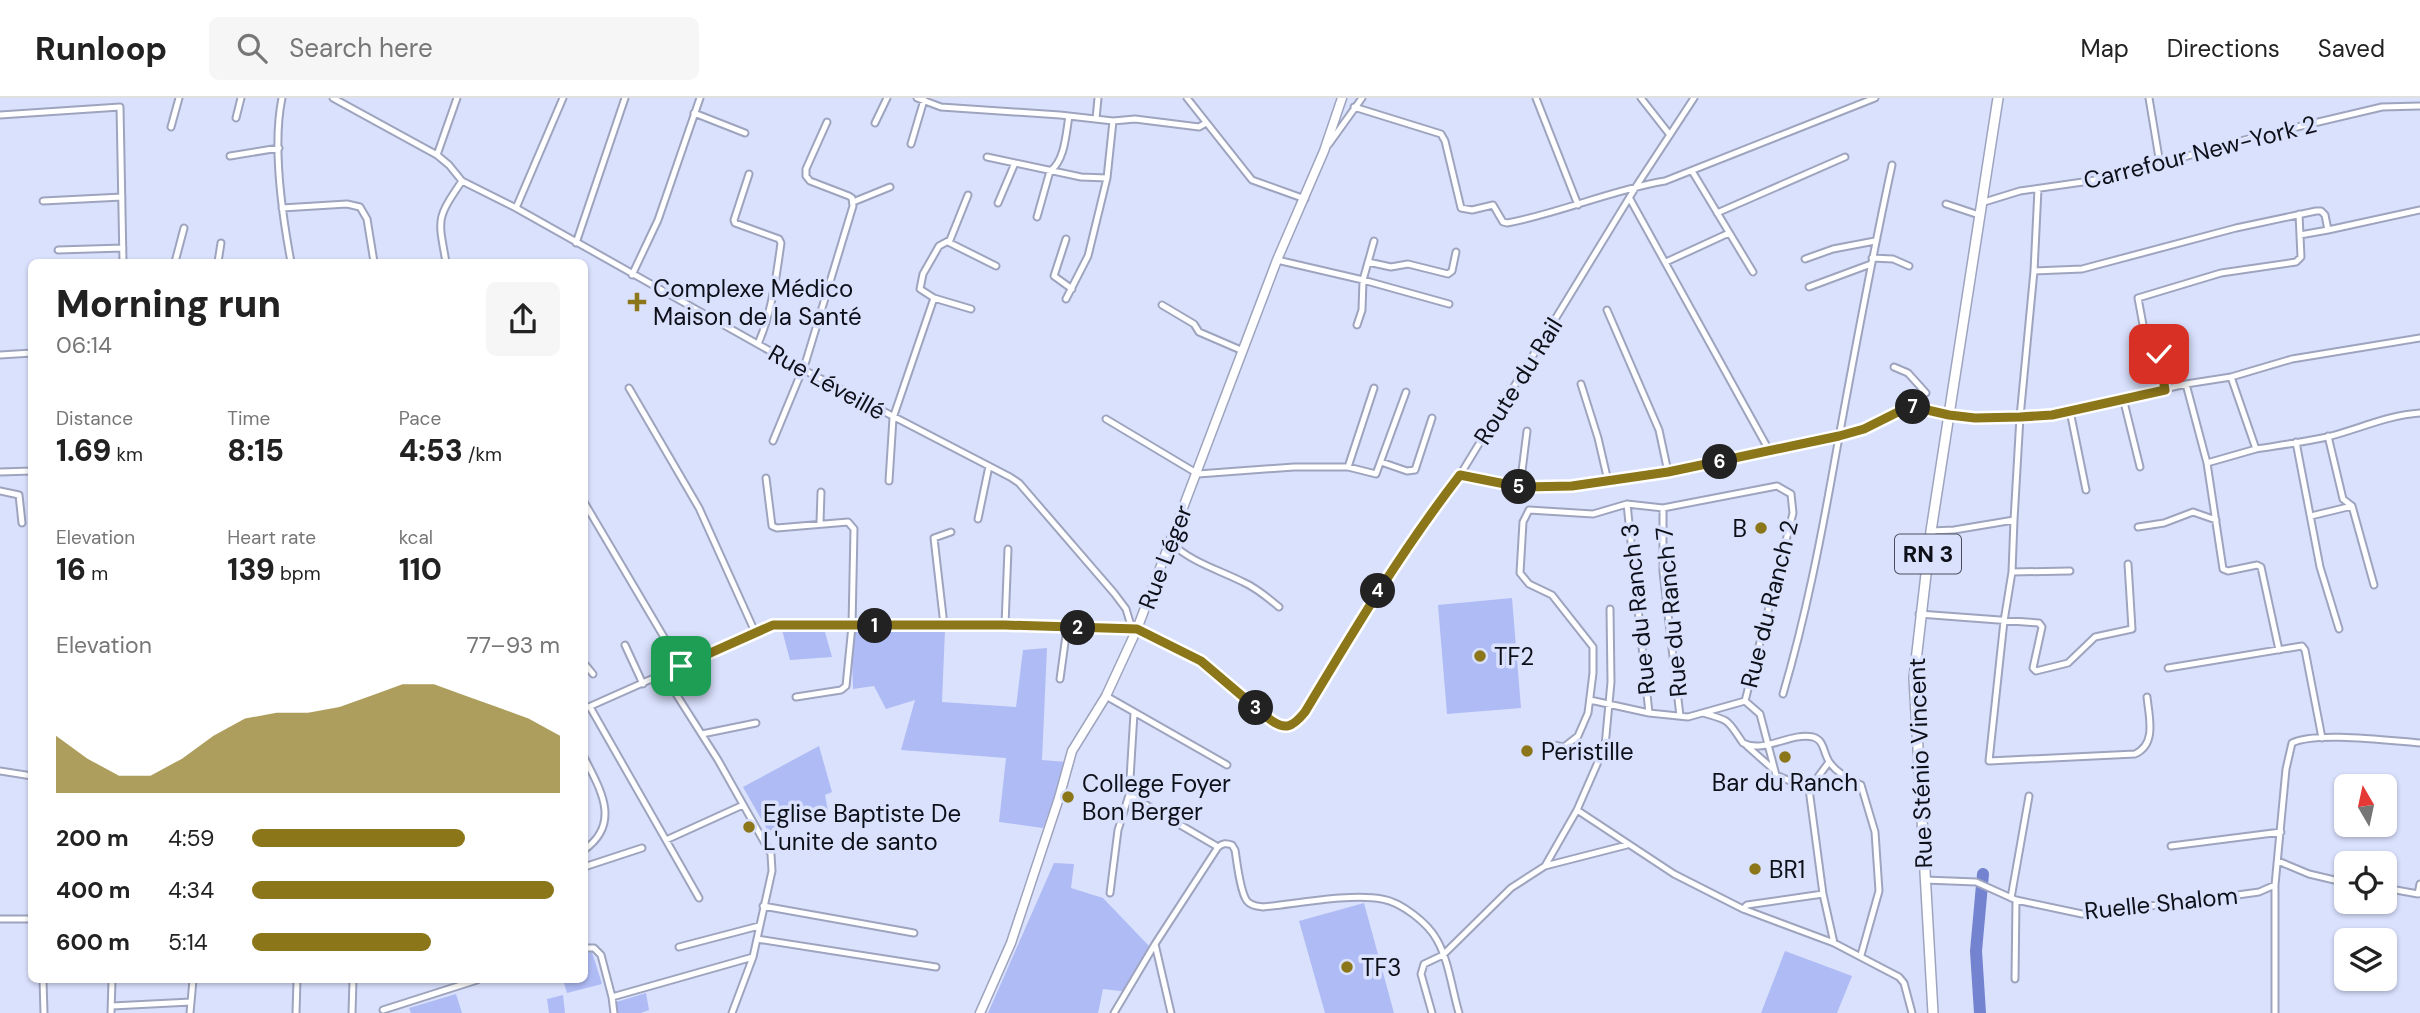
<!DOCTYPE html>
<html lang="en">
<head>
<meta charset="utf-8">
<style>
  :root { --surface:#fff; --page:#f6f6f6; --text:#222; --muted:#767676; --line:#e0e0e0; --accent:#8c761a }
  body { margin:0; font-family:"DM Sans",sans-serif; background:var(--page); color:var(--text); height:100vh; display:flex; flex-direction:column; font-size:26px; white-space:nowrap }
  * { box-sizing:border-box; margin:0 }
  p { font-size:23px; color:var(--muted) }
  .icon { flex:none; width:38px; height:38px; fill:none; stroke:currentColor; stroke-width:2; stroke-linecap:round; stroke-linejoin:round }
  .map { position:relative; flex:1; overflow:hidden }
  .drawer { position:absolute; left:28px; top:161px; width:560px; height:724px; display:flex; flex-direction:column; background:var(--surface); border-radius:10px; box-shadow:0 2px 5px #0004 }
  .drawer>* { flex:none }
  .needle { width:46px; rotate:351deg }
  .buttons { position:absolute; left:2334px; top:676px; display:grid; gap:14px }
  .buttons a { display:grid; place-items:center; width:63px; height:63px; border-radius:10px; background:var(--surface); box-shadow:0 2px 5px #0004; font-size:35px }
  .pin { position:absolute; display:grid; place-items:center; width:60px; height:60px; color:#fff; margin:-30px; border-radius:14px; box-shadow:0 4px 10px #0006 }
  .km { position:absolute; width:35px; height:35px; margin:-18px; border-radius:50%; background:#222; color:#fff; font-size:19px; line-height:35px; text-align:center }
  .round { display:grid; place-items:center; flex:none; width:74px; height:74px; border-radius:10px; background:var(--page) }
  .head { display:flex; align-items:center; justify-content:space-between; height:119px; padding:0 28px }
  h1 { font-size:38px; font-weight:800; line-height:52px }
  .metrics { display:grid; grid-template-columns:repeat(3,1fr); gap:10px; height:119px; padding:7px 28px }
  .metrics div { display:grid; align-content:center }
  .metrics b { font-size:30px; font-weight:800 }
  .metrics small { font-size:19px; font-weight:400 }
  .metrics p { font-size:19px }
  .chart { height:196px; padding:14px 28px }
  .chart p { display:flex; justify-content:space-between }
  .chart svg { width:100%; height:126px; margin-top:7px; fill:var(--accent); opacity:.7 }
  ul { padding:0 28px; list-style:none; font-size:23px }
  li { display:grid; grid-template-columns:112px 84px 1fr; align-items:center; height:52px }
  li i { height:18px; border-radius:9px; background:var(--accent) }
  header { display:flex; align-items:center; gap:42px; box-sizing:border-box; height:98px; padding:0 35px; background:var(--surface); border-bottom:2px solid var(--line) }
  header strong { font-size:33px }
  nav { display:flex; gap:38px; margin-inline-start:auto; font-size:24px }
  .search { width:490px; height:63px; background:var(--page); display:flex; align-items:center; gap:18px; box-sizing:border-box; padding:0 24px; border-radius:10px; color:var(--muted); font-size:26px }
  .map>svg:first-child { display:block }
  .green { fill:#afbbf4 }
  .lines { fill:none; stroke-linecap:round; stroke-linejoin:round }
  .river { stroke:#7483cf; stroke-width:12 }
  .street-casing { stroke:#9ea4be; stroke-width:9 }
  .secondary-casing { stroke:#9ea4be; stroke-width:11 }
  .primary-casing { stroke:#9ea4be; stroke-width:12 }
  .street { stroke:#fff; stroke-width:5 }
  .secondary { stroke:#fff; stroke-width:8 }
  .primary { stroke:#fff; stroke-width:9 }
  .route-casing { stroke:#fff; stroke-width:14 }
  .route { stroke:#8c761a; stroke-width:9 }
  .poi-dot { fill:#8c761a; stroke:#dae1fd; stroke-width:2.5 }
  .labels { text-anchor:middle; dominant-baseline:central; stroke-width:7; stroke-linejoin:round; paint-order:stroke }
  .shield { fill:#dae1fd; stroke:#4b4f5d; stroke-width:2 }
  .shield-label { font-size:23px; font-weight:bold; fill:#0e1019 }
  .street-label { font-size:24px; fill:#0e1019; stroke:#dae1fd }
  .poi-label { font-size:24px; fill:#0e1019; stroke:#dae1fd; text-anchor:start }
</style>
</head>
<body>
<header>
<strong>Runloop</strong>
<div class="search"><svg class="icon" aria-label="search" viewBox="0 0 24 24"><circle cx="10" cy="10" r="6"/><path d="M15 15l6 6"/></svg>Search here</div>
<nav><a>Map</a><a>Directions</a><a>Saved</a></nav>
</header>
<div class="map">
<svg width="2420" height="915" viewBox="0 0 2420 915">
  <rect width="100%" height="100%" fill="#dae1fd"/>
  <path class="green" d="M 1512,500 L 1521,610 L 1447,616 L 1438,507 Z
    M 945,531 L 942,604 L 1016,609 L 1023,552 L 1047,550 L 1042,662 L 1067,664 L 1043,730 L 999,724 L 1006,660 L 901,652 L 915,602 L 886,611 L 874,588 L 853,591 L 851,533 Z
    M 782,532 L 825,534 L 832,559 L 790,562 Z
    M 819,648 L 832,694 L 825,697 L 829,718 L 768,733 L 743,689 Z
    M 1054,765 L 1074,766 L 1071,790 L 1103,800 L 1149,848 L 1129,894 L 1103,891 L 1098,915 L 988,915 Z
    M 1364,805 L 1394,915 L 1325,915 L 1299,823 Z
    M 1785,853 L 1852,878 L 1837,915 L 1761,915 Z
    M 592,854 L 602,886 L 567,895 L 563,882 L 584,882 L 585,855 Z
    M 646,895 L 649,912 L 641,915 L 616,915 L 613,905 Z
    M 456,896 L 462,915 L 411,915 L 409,910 Z
    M 563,897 L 565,915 L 549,915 L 547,901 Z"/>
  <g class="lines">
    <path class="river" d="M 1980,915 L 1976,853 L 1983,776"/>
    <defs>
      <path id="street" d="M 282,0 C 272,48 282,116 291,164
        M 333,0 L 437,57 L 449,67 L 462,83 L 516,110 L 802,271 L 1010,379 L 1019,385 L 1114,495 L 1126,511 L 1132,531
        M 917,0 L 941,9 L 1060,17 L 1113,23
        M 1187,0 L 1252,82 L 1305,101
        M 1536,0 L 1578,107
        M 1641,0 L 1670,37
        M 2149,0 L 2160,66
        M 1354,9 L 1441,36 L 1445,43 L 1461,110 L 1472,112 L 1493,107 L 1503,124 L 1507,125 C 1561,115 1611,92 1665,83 L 1875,0
        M 694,15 L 745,35
        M 0,17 L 120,9 L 123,164
        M 236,20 L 241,0
        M 1096,21 L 1098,0
        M 875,25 L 887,0
        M 171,29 L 179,0
        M 911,46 L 924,2
        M 1329,46 L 1362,0
        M 437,57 L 457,0
        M 230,58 L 279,50
        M 987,59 L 1081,79 L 1107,80 L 1113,23 L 1135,21 L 1199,29 L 1206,25
        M 1692,73 L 1753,174
        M 749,76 L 734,122 L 735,125 L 779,141 L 781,145 C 776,180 772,214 758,246
        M 968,97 L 950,142 L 939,148 L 923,176 L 920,191 L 934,200 L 971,211
        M 1630,101 L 1770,354
        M 43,103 L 122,99
        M 853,104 L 890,89
        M 998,105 L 1015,65
        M 1981,105 L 2020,93 L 2090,83 L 2127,75 L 2255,39 L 2382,9 L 2420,8
        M 1946,106 L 1979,117
        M 282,110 L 347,106 L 360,109 L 367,121 L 374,164
        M 516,110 L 563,0
        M 1717,115 L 1845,59
        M 1037,119 L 1050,73 C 1065,63 1066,35 1069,18
        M 2300,137 L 2328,132
        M 1066,141 L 1054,178 L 1072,191
        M 948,144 L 996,168
        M 576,145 L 625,0
        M 58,152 L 123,150
        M 1872,160 L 1893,161 L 1909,168
        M 1805,161 L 1833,151 L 1875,143
        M 1277,162 L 1363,182 L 1449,206
        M 175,164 L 184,130
        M 218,164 L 221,145
        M 446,164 C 438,120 436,121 462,83
        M 1368,164 L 1391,169 L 1408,166 L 1448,176 L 1452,173 L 1456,154
        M 1666,164 L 1729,135
        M 2034,173 L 2082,171 L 2236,130 L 2316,113 L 2321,113 L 2325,117 L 2328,132 L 2420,112
        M 632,177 L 658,122 L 700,0
        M 1809,189 L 1871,166
        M 1066,201 L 1088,158 L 1107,80
        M 1162,207 L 1194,226 L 1199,234 L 1243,253
        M 1607,212 L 1659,332 L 1668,374
        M 1357,227 L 1362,212 L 1363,182 L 1374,143
        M 0,257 L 32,255
        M 1894,269 L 1908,275 L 1926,295
        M 2231,279 L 2256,351 C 2281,347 2306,344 2331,338 C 2361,330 2389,317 2420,315
        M 1581,286 L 1598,340 L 1608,383
        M 2186,286 L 2207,365 L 2223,471 L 2228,473 L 2257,467 L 2261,469 L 2279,552
        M 629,290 L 699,410 L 755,534
        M 2165,292 L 2159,256 L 2146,243 L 2138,200 L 2221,175 L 2296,164 L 2301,159 L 2299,116
        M 2123,300 L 2140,369
        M 2070,313 L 2086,392
        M 1106,321 L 1198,376 L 1294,369 L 1348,369 L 1374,290
        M 2328,338 L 2343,401 L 2352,408
        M 773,343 L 806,263 L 853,108 L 852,100 L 849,98 L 810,83 L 806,78 L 806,71 L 827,24
        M 2296,344 L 2320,469 L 2339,531
        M 1381,364 L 1407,373 L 1415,372 L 1432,320
        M 2207,365 L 2256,351
        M 1348,369 L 1376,376 L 1406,294
        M 0,374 L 32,373
        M 1460,377 L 1520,389 L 1572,388 L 1668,374 L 1770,354 L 1864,331 L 1910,308 L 1975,320 L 2052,317 L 2186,286 L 2231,279 L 2292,261 L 2420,240
        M 766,380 L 772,428 L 777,430 L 848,424 L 854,431 L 852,528 L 846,588 L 841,592 L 796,599
        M 889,383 L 893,320 L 934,200
        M 1520,389 L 1527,333
        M 0,393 L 19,397 L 22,425
        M 584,404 L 681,568
        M 1627,406 L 1649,615
        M 1663,410 L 1663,474 L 1680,618
        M 2311,418 L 2352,408 L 2374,487
        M 978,421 L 989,368
        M 2014,422 L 2012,474 L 2070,473
        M 820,425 L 821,394
        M 2138,429 L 2164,425 L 2193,414 L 2216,422
        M 1931,433 L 1954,432 L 2014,422 L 2020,319 L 2034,173 L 2038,91
        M 1171,445 C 1193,465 1217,471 1243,484 C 1257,490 1268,500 1279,509
        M 2012,474 L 2004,523 L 1989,663 L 2135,656 C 2157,646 2149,619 2147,599
        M 1919,516 L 2039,525 L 2042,529 L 2033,570 L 2036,573 L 2068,565 L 2095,539 L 2132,531 L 2128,466
        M 944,527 L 934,440 L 951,434
        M 1005,527 L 1008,451
        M 625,547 L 643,586
        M 584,565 L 593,576
        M 2168,570 L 2302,548 L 2305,552 L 2322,640
        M 664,577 L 718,662 L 771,756 L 772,773 L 753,859 L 732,915
        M 1060,581 L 1067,530
        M 1783,596 C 1806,518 1821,440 1835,361 C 1853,262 1871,164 1892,67
        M 1106,598 L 1227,667
        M 1590,602 L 1649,615 L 1688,619 L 1745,603 L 1760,616 L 1776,677 L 1809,691 L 1829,664
        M 590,609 L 699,800
        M 584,611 L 773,527 L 1005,527 L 1137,531 L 1148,535 L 1201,563 L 1278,628 L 1287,629 L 1297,624 L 1422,426 L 1460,377 L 1637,87 L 1694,0
        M 1703,615 C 1732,623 1727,622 1743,645 C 1764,656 1790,634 1813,639 C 1825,642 1823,656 1830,665 C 1838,676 1850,681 1861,687
        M 702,636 L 756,625
        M 1547,646 L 1564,649 L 1578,638 L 1588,615 L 1593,575 L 1593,549 L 1552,497 L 1529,486 L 1520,475 L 1523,424 L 1529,412 L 1593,416 L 1627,406 L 1663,410 L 1777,388 L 1791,396 L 1793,415 L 1745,603
        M 1747,648 L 1773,671
        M 584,659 C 600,691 622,725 584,752
        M 0,673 L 32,678
        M 1129,697 L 1218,749
        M 1577,712 L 1674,776 L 1743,811 L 1834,845 L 1899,879 L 1904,885 L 1912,915
        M 666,742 L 743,707
        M 2171,748 L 2281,734
        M 2278,763 L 2309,776 L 2347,785
        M 1545,768 L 1577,712 L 1605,648 L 1611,584 L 1610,511
        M 584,769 L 642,750
        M 1925,782 L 1976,784 L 2016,802 L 2082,816 L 2209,801 L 2259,794 L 2275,787
        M 2385,790 L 2418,796 L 2420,786
        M 1110,795 L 1118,732 L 1129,697 L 1134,615
        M 2011,800 L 2029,698
        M 763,808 L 914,835
        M 1743,811 L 1747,807 L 1823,796
        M 0,821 L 32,821
        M 757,841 L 936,869
        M 1834,845 L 1823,796 L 1809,691 L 1861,687 L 1875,734 L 1879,793 L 1861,857
        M 1155,846 L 1171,915
        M 679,849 L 759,828
        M 584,850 L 594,850 L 601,857 L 612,899 L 753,859
        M 2015,881 L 2016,802
        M 43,882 L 44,915
        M 612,899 L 614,915
        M 112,908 L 191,904
        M 383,912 L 477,882
        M 111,915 L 112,882
        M 190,915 L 193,882
        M 296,915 L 297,882
        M 352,915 L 353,882
        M 1114,915 L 1155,846 L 1218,749 C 1223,745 1226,745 1232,747 L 1235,752 C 1237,764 1240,794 1247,803 C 1251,808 1257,808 1263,809 C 1295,806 1351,795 1382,801 C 1401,804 1428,825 1437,842 C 1449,863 1452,892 1459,915
        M 1432,915 L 1421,876 L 1424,866 L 1443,857 L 1511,790 L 1545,768 L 1627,747
        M 2275,915 L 2275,787 L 2286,671 L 2292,645 C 2315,633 2391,643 2420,645"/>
      <path id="secondary" d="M 980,915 L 1011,845 L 1059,700 L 1072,653 L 1106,598 L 1137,531 L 1277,162 L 1324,53 L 1342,0"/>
      <path id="primary" d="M 1933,915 L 1914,580 L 1931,433 L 1998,0"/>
    </defs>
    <use href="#street" class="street-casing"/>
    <use href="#secondary" class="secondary-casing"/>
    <use href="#primary" class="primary-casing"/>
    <use href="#street" class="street"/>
    <use href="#secondary" class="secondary"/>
    <use href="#primary" class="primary"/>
  </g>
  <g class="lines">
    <defs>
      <path id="route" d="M 681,568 L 773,527 L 1005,527 L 1137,531 L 1201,563 L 1268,620 C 1285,633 1292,630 1305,614 C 1354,532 1402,452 1460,377 L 1520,389 L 1572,388 L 1668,374 L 1839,338 L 1864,331 L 1910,308 L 1949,317 L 1975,320 L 2020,319 L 2052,317 L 2165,292 L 2159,256"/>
    </defs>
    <use href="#route" class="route-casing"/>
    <use href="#route" class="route"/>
  </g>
  <g class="poi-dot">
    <path d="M633.5 193.5h7v7h7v7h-7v7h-7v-7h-7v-7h7z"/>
    <circle cx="1761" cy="430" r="7"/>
    <circle cx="1480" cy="558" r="7"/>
    <circle cx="1527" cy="653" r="7"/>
    <circle cx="1785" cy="659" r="7"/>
    <circle cx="1068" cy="699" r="7"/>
    <circle cx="749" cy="729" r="7"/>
    <circle cx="1755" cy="771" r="7"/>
    <circle cx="1347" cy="869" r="7"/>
  </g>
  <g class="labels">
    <rect class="shield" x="1895" y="436.5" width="66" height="39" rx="5"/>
    <g class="shield-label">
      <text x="1928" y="456">RN 3</text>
    </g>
    <g class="street-label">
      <text transform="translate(2200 54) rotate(-14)">Carrefour New-York 2</text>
      <text transform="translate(1518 283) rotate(-58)">Route du Rail</text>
      <text transform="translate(827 284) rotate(29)">Rue Léveillé</text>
      <text transform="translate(1165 459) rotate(-69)">Rue Léger</text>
      <text transform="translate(1769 506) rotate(-76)">Rue du Ranch 2</text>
      <text transform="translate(1638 511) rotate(-96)">Rue du Ranch 3</text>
      <text transform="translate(1671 514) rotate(-95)">Rue du Ranch 7</text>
      <text transform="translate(1920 665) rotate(-92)">Rue Sténio Vincent</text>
      <text transform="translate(2161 805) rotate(-6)">Ruelle Shalom</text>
    </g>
    <g class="poi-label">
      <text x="653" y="190">Complexe Médico<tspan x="653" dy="28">Maison de la Santé</tspan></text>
      <text x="1747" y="430" text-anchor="end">B</text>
      <text x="1494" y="558">TF2</text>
      <text x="1541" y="653">Peristille</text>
      <text x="1785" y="684" text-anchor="middle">Bar du Ranch</text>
      <text x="1082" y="685">College Foyer<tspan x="1082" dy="28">Bon Berger</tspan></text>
      <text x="763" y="715">Eglise Baptiste De<tspan x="763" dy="28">L'unite de santo</tspan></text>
      <text x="1769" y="771">BR1</text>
      <text x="1361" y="869">TF3</text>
    </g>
  </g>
</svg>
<div class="buttons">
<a><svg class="needle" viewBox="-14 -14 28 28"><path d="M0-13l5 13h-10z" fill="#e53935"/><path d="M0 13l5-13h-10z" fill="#767676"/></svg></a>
<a><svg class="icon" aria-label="locate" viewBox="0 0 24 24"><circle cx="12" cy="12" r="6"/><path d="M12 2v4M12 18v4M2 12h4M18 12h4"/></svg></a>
<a><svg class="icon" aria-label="layers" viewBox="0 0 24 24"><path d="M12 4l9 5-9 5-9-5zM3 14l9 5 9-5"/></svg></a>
</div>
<div class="pin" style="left:681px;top:568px;background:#1e9e55"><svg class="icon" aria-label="arrive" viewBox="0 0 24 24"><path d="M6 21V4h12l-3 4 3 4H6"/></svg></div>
<div class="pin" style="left:2159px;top:256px;background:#d93025"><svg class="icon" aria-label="check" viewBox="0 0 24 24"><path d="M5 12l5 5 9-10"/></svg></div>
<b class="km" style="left:875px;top:528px">1</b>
<b class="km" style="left:1078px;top:530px">2</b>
<b class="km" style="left:1256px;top:610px">3</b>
<b class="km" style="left:1378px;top:493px">4</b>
<b class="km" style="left:1519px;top:389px">5</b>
<b class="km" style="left:1720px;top:364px">6</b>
<b class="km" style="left:1913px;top:309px">7</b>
<section class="drawer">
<div class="head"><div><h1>Morning run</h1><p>06:14</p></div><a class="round"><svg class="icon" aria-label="share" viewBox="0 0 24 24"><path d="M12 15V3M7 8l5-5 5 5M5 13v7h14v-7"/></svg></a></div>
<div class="metrics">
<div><p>Distance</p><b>1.69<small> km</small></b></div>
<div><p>Time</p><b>8:15</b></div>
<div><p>Pace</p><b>4:53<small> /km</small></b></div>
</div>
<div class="metrics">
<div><p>Elevation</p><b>16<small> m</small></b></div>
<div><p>Heart rate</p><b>139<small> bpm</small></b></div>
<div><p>kcal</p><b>110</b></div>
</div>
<div class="chart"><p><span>Elevation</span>77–93 m</p>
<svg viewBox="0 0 160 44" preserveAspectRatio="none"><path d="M0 44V24L10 32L20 38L30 38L40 32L50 24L60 18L70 16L80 16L90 14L100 10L110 6L120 6L130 10L140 14L150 18L160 24V44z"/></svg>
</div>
<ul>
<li><b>200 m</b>4:59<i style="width:69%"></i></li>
<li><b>400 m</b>4:34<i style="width:98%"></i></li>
<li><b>600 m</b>5:14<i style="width:58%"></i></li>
</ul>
</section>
</div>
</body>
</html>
